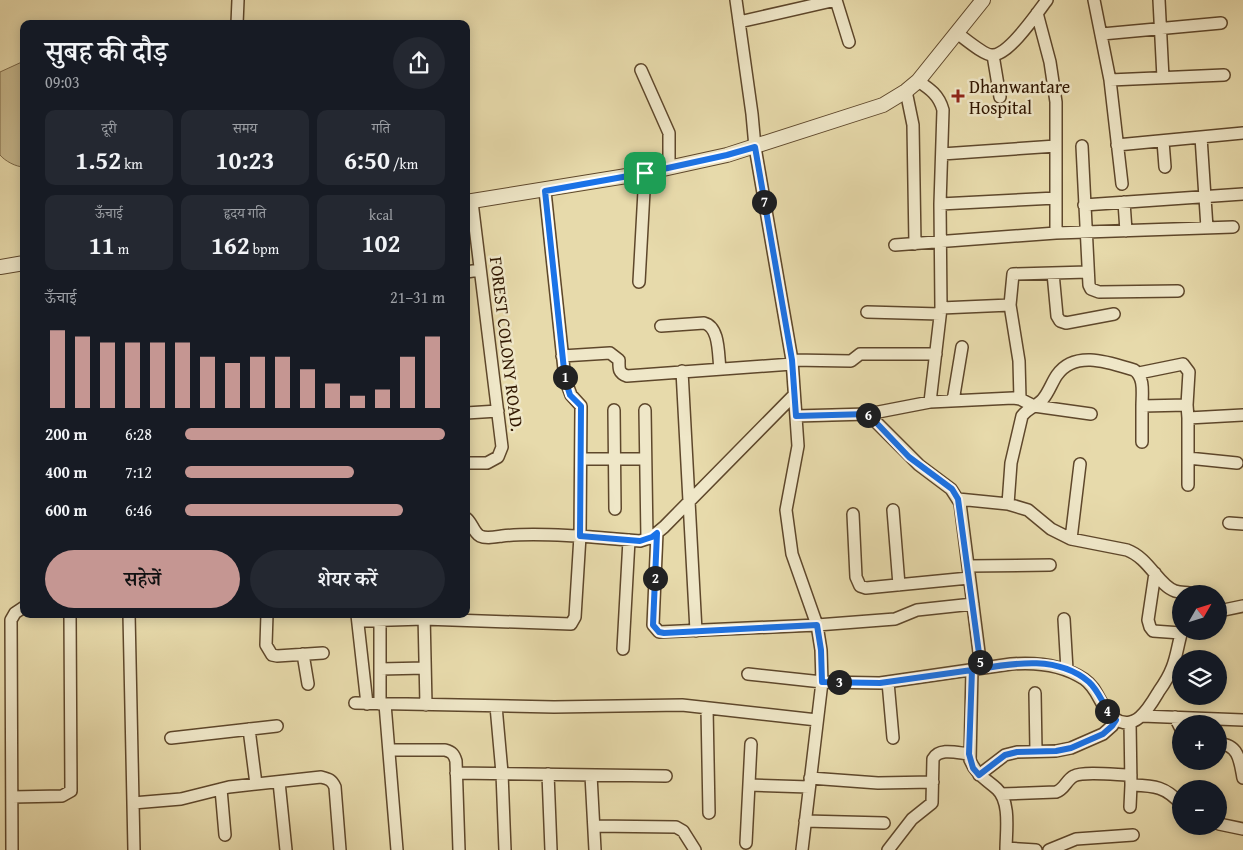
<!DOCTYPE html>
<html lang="hi">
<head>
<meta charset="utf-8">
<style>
  :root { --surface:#171b24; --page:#242831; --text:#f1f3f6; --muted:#9ea1a6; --accent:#c59692 }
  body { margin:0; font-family:"Gentium Book Plus","Noto Serif Devanagari",serif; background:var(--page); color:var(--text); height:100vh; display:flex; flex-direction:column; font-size:19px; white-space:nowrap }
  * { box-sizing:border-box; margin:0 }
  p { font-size:16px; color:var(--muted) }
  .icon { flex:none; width:28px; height:28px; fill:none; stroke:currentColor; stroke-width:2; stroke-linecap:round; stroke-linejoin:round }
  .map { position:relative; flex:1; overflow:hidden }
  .sheet { position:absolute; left:20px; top:20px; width:450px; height:598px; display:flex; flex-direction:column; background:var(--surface); border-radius:10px; box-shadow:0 2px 12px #0003 }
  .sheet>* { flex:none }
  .needle { width:32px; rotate:51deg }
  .controls { position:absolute; left:1172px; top:585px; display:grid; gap:10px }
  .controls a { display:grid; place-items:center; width:55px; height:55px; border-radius:50%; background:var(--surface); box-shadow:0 2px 12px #0003; font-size:25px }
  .pin { position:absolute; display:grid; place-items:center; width:42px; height:42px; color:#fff; margin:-21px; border-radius:10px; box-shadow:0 2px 8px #0006 }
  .km { position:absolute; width:25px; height:25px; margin:-12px; border-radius:50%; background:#222; color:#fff; font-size:14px; line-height:25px; text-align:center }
  .round { display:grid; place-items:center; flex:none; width:52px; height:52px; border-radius:26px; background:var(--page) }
  .overview { display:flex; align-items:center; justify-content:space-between; height:85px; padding:0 25px }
  h1 { font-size:28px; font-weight:600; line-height:38px }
  .stats { display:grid; grid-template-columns:repeat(3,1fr); gap:8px; height:85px; padding:5px 25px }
  .stats div { display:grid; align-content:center; border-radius:10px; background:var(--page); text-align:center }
  .stats b { font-size:25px; font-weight:600 }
  .stats small { font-size:14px; font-weight:400 }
  .stats p { font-size:14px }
  .chart { height:140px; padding:10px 25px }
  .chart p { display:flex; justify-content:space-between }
  .chart svg { width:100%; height:90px; margin-top:5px; stroke:var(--accent); stroke-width:6 }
  .cta { display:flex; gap:10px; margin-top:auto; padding:10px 25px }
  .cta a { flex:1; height:58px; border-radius:30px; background:var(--accent); color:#111; font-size:20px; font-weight:600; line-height:58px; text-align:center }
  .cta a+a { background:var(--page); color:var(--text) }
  ul { padding:0 25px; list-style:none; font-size:16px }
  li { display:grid; grid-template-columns:80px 60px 1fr; align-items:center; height:38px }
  li i { height:12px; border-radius:6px; background:var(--accent) }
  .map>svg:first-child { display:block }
  .green { fill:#c8b98e; stroke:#7c6847 }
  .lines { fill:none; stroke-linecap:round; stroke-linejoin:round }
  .minor-casing { stroke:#5e472b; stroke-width:14 }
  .tertiary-casing { stroke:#5e472b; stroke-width:16 }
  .minor { stroke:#efe7c8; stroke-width:11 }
  .tertiary { stroke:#efe7c8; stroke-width:14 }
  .route-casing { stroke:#fff; stroke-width:10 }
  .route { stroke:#1a73e8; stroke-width:6 }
  .poi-dot { fill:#8f2418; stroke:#efe7c8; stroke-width:2 }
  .labels { text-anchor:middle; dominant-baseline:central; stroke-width:5; stroke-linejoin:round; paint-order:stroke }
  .poi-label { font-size:18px; fill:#301600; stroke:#efe7c8; text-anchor:start }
  .street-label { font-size:18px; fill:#301600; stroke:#efe7c8 }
</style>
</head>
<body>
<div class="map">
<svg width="1243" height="850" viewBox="0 0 1243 850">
  <rect width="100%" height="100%" fill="#e7daab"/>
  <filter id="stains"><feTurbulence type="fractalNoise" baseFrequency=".004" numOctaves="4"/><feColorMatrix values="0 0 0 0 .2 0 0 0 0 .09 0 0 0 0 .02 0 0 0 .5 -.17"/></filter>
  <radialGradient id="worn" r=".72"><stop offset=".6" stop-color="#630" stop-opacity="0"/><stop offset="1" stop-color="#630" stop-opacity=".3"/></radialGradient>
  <path class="green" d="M 24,61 L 24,167 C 16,167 5,161 0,155 L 0,72 Z"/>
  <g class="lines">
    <defs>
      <path id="minor" d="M 736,0 L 752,114 L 755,147 L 792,360 L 798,446 L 786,510 L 792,554 L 817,625 L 821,650 L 822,682 L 802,850
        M 836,0 L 849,42
        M 1094,0 L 1110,80 L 1122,184
        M 1159,0 L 1163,78
        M 739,22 L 836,0
        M 237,24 L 238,0
        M 957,33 C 964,38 985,56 993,55 C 1010,54 1037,13 1047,0
        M 1102,34 L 1221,23
        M 993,55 L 1000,97
        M 641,70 L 669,133 L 669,168
        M 1110,80 L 1224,75
        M 918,81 C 930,89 939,95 943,110 L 940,204 L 941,308 L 930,402
        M 906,91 L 913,125 L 915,244
        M 1201,137 L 1207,228
        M 1163,141 L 1165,167
        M 1117,145 L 1243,133
        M 1082,146 L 1089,285 L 1091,289 L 1099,292 L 1178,291
        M 942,154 L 1056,146
        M 545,191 L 565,379 L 571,395 L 581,406 L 580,536 L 640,541 L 652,537 L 664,527 L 794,395
        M 1124,202 L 1126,231
        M 940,204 L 1056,198
        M 1084,205 L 1243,194
        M 1056,233 L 1233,227
        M 895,245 L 1056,233 L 1056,102 L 1050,62 L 1037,13
        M 466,272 L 480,270
        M 1053,273 L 1057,316 L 1060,321 L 1066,323 L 1114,314
        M 639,282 L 645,173
        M 941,308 L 1010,305
        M 867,312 L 940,314
        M 661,326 L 704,323 C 720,327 718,355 720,369
        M 562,356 L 610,353 L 619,360 C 619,368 618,373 627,376 L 792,364
        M 792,360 L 851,361 L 860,354 L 936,354
        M 682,371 L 696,631
        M 1139,373 L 1183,364 L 1189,372 L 1187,405
        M 1020,399 L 1019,361 L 1010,305 L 1013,274 L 1088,272
        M 953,401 L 962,347
        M 614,410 L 615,509
        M 645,410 L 647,539
        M 466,413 L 498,411
        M 868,414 L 930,402 L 1013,398 L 1020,399 L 1034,406 L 1091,414
        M 796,416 L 868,414 L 919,465 L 951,489 L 960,503 L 981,668
        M 1142,442 L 1142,406
        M 1188,458 L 1237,463
        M 581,459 L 645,459
        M 466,463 L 487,463 L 498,457 L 502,447 L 472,202
        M 1188,485 L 1188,418
        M 958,499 L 1008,504 L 1011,463 L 1022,416 C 1028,408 1037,406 1043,399 C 1049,392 1052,382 1057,375 C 1075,349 1111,363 1134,370 C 1145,377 1142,394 1142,406 L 1187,405 L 1188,418 L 1243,415
        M 1008,504 L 1028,510 L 1051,529 L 1071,539 L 1127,550 C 1149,558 1159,586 1175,591 C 1181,593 1188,592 1194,594
        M 893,510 L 899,585
        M 853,514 L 856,577 L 860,586 L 866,588 L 969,578
        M 1229,523 L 1243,524
        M 657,533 L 653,625 L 659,632 L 817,625 L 895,619 L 917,610 L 973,604
        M 1071,539 L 1080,464
        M 968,566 L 1050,565
        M 1155,573 L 1148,620 L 1150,627 L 1153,631 L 1181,633
        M 1219,611 L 1243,606
        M 129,614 L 134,850
        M 267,614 L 266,645 L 272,655 L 277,656 L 323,653
        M 424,614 L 426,705
        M 357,615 L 367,704
        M 1064,619 L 1067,670
        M 358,621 L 424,619 L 571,624 L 575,617 L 580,536 C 554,535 528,533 502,536 C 495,537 486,539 480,536 C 473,532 472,522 466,518
        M 623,649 L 629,540
        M 303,654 L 308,684
        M 380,669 L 425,668
        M 972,670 L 970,760 C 976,775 986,779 997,789 C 1011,802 1006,832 1006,850
        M 748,674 L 822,682 L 880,683 L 1011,664 C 1036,662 1063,665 1084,679 C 1099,689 1100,708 1114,718 C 1135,734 1150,706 1159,691 C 1164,684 1169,676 1172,668 C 1177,656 1178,643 1182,631
        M 888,682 L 893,738
        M 1035,693 L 1036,751
        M 355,703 L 554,707 L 682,705 L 817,720
        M 380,704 L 380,621
        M 385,704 L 397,850
        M 496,706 L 502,773 L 505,850
        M 707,708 L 709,813
        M 1142,716 L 1243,720
        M 1175,717 L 1181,729
        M 1130,722 L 1131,785 C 1154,786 1165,786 1181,804
        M 249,729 L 256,784
        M 171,738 L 277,726
        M 1219,744 C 1239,744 1240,762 1243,778
        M 389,750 L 445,750 C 452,752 454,754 456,761 L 459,850
        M 456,773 L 666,776
        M 548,774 L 551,850
        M 591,775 L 595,850
        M 979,775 L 1005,755 L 1017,752 L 1056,751 L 1071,748 L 1103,734 L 1112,726 L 1116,720
        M 810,778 L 878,783 L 933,782
        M 279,782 L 286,850
        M 749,785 L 809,787
        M 221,789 L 225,835
        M 1001,794 L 1056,792 C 1065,789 1066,780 1074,776 C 1083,771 1119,775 1131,775
        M 12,797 L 62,796 L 71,791 L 70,614
        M 133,803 L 181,799 L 229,787 L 321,777 C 329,779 332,780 335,787 L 340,850
        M 1130,807 L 1131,785
        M 805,821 L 884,823
        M 1219,824 L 1243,829
        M 594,826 L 676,827 L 683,831 L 695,850
        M 746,843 L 751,744
        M 1006,848 L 1036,850
        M 12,850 L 11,620 L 15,613 L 24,607
        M 888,850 L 912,819 L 932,803 L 933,759 C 939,747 958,753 969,754
        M 1049,850 L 1076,839 L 1133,835"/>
      <path id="tertiary" d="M 466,202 L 645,173 L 727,155 L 883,105 L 906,91 L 918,81 L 983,0
        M 0,267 L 24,263"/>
    </defs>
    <use href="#minor" class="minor-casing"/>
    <use href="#tertiary" class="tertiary-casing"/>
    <use href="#minor" class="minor"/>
    <use href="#tertiary" class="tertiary"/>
  </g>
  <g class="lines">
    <defs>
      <path id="route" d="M 645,173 L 545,191 L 565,379 L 570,395 L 581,406 L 580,536 L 640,541 L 652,537 L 657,533 L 653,625 L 659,632 L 664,633 L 817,625 L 821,650 L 822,682 L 880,683 L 972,670 C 1010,664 1056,654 1089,682 C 1101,693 1104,710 1116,720 L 1112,726 L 1103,734 L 1071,748 L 1056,751 L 1017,752 L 1005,755 L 979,775 L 973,768 L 969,754 L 972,670 L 981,668 L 958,499 L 952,489 L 909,457 L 868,414 L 796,416 L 792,360 L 755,147 L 727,155 L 645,173"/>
    </defs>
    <use href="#route" class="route-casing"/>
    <use href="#route" class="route"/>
  </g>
  <path class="poi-dot" d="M955.5 88.5h5v5h5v5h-5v5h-5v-5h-5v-5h5z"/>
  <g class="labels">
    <g class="poi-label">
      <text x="969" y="86">Dhanwantare<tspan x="969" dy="21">Hospital</tspan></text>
    </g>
    <g class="street-label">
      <text transform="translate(507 344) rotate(83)">FOREST COLONY ROAD.</text>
    </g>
  </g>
  <rect width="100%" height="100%" filter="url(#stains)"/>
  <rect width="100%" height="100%" fill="url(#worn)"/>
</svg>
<div class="controls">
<a><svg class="needle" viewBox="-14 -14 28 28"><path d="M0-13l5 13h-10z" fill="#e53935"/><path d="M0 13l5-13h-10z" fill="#9ea1a6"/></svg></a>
<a><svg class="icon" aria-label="layers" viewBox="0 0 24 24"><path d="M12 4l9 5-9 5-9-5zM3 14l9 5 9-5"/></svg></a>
<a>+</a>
<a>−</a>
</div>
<div class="pin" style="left:645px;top:173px;background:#1e9e55"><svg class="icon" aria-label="arrive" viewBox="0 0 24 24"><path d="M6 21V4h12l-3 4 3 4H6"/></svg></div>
<b class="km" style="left:565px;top:377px">1</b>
<b class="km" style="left:655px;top:578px">2</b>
<b class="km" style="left:839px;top:682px">3</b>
<b class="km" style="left:1107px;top:711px">4</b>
<b class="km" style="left:980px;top:662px">5</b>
<b class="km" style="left:868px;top:415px">6</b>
<b class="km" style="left:764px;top:202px">7</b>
<section class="sheet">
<div class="overview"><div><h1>सुबह की दौड़</h1><p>09:03</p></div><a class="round"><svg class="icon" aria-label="share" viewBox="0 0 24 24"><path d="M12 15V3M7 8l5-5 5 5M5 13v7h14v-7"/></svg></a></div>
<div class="stats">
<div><p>दूरी</p><b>1.52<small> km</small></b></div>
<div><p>समय</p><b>10:23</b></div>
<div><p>गति</p><b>6:50<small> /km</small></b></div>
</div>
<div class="stats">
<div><p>ऊँचाई</p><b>11<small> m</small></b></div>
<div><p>हृदय गति</p><b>162<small> bpm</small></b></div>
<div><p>kcal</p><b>102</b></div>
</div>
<div class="chart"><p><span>ऊँचाई</span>21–31 m</p>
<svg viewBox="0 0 160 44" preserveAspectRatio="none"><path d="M5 44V6M15 44V9M25 44V12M35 44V12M45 44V12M55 44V12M65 44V19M75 44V22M85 44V19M95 44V19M105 44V25M115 44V32M125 44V38M135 44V35M145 44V19M155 44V9"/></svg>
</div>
<ul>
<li><b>200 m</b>6:28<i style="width:100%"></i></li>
<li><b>400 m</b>7:12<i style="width:65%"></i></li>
<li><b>600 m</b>6:46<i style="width:84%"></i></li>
</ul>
<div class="cta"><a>सहेजें</a><a>शेयर करें</a></div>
</section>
</div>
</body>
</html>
